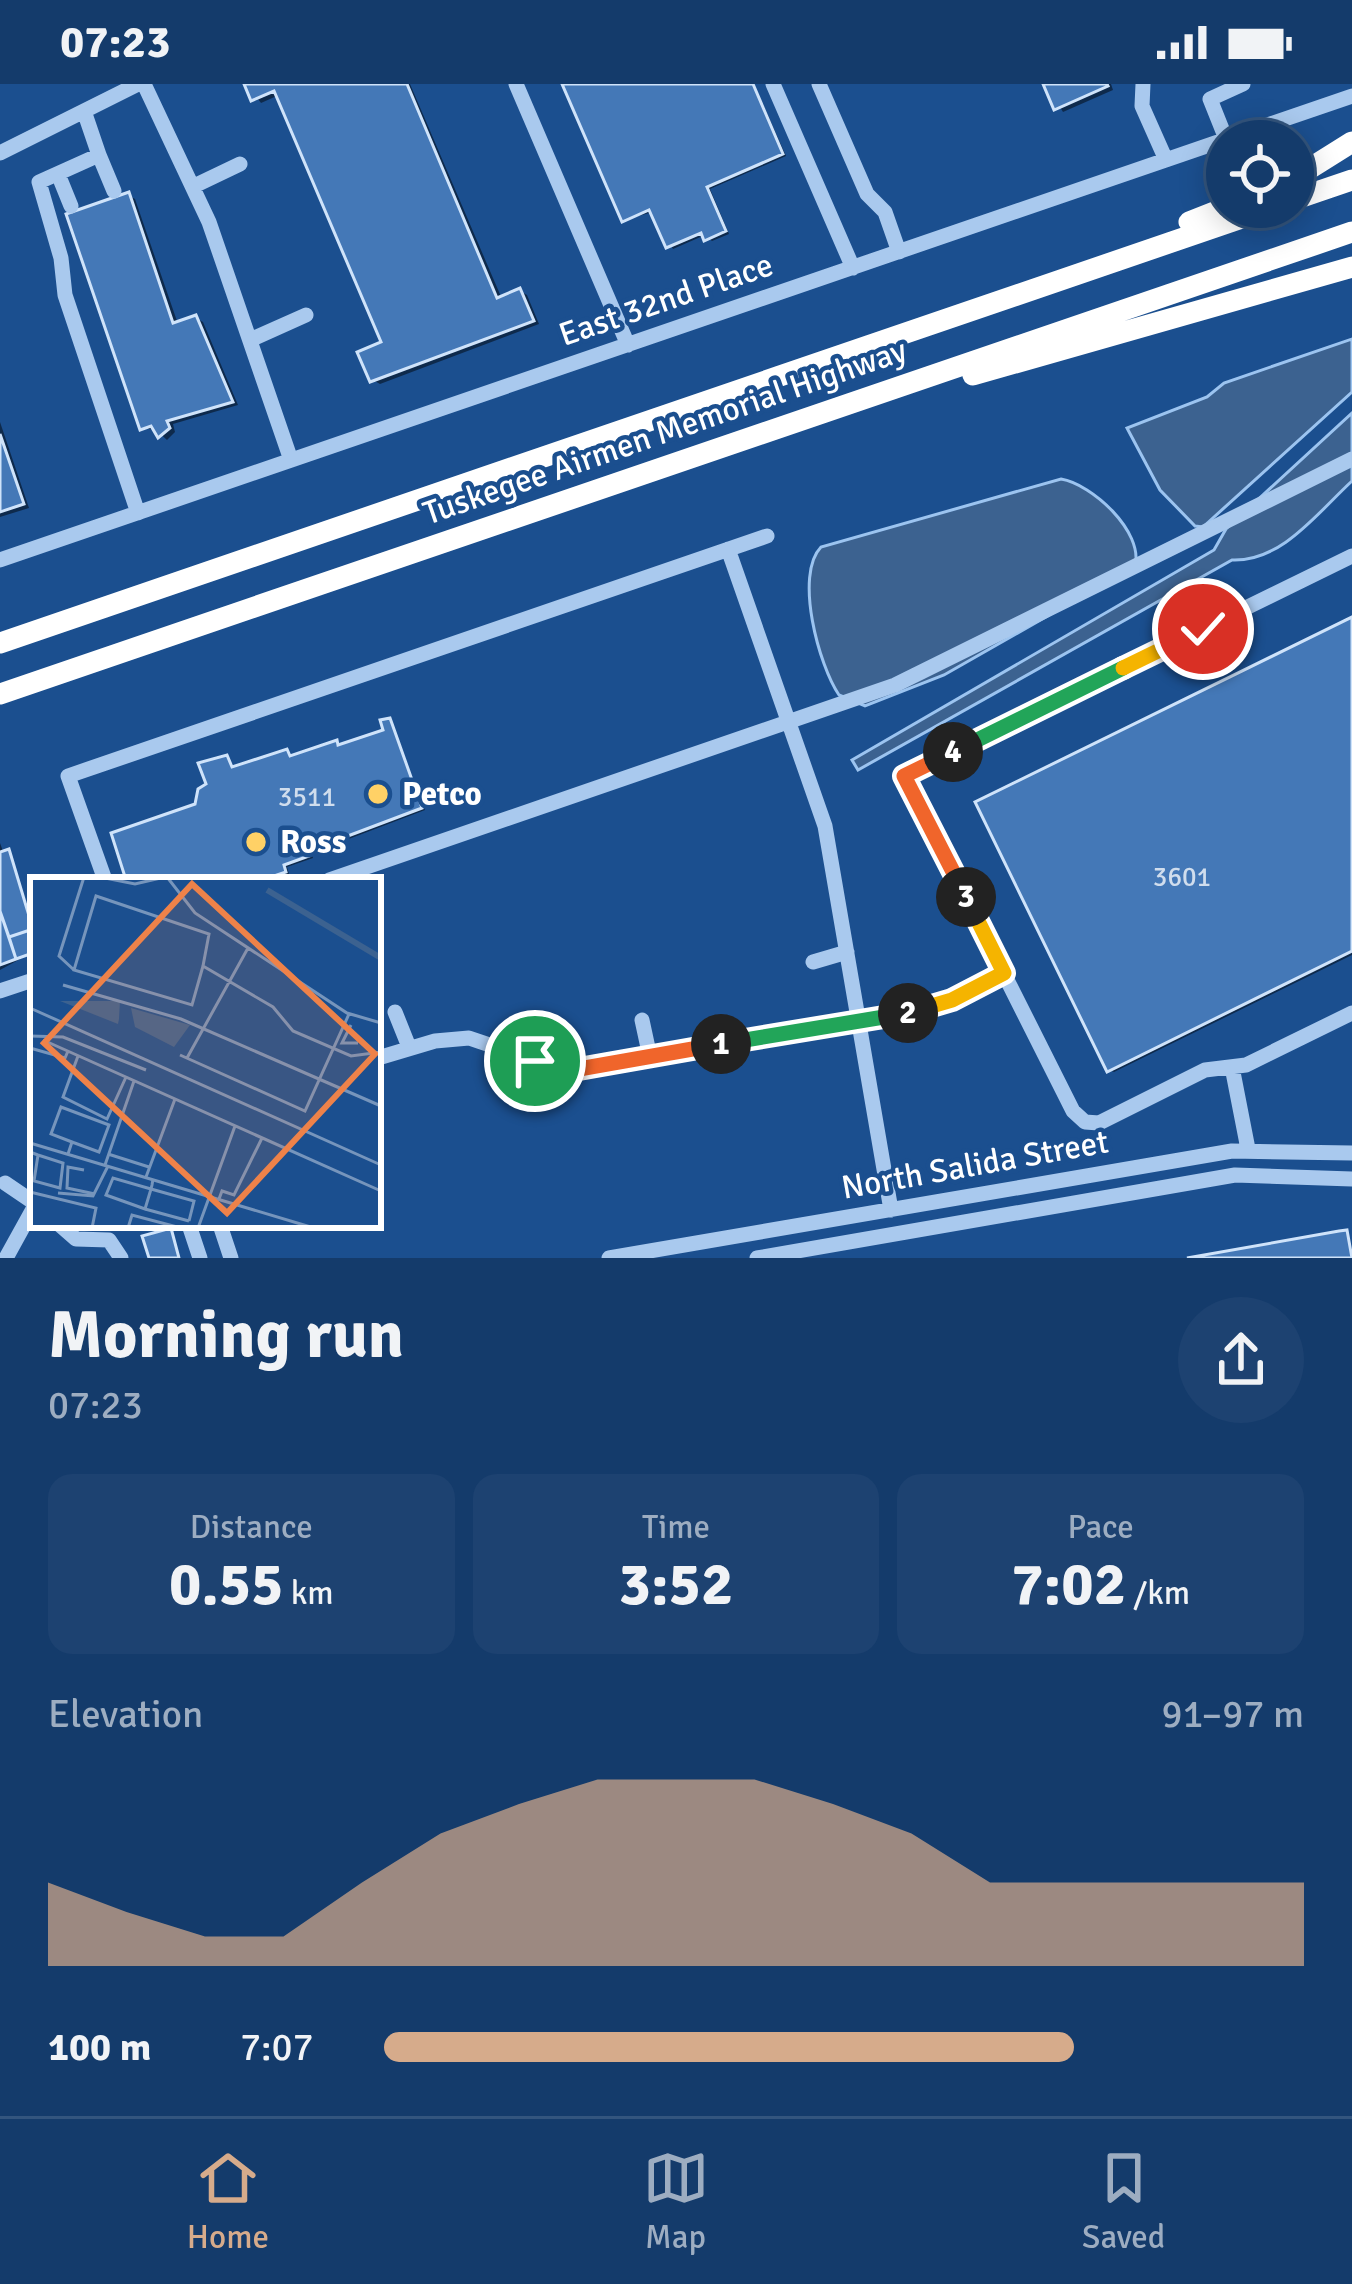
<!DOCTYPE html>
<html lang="en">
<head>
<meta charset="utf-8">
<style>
  :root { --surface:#143b6b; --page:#1d4271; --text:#f1f3f6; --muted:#9dadc1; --line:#33557e; --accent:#d6ab8b }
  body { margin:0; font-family:Signika,sans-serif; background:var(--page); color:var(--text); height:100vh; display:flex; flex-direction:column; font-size:45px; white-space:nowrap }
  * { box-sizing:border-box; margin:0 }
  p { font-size:39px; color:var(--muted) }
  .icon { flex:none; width:66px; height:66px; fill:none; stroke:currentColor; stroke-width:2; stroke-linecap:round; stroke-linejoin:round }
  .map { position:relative; height:1174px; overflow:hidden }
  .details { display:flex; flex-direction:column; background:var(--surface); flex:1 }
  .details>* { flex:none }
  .controls { position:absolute; left:1206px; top:36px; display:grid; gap:24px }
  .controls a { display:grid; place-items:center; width:108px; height:108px; border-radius:50%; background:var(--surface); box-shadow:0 6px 30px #0003,0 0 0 3px var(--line); font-size:60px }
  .pin { position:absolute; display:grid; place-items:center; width:102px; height:102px; color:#fff; margin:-51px; border:6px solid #fff; border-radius:50%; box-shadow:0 3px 12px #0007 }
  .km { position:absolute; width:60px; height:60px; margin:-30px; border-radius:50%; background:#222; color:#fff; font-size:33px; line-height:60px; text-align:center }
  .round { display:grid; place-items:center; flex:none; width:126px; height:126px; border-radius:63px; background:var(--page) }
  .overview { display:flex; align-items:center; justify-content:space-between; height:204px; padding:0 48px }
  h1 { font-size:66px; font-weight:700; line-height:90px }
  .figures { display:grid; grid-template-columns:repeat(3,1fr); gap:18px; height:204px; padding:12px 48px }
  .figures div { display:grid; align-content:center; border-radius:24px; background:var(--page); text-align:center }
  .figures b { font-size:60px; font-weight:700 }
  .figures small { font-size:33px; font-weight:400 }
  .figures p { font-size:33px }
  .chart { height:336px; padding:24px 48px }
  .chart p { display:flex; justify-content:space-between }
  .chart svg { width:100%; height:216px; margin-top:12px; fill:var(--accent); opacity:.7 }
  ul { padding:0 48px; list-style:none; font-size:39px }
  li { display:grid; grid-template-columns:192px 144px 1fr; align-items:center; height:90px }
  li i { height:30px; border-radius:15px; background:var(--accent) }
  .status { display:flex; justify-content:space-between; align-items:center; height:84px; padding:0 60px; background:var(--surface); direction:ltr }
  .status svg { height:33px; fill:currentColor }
  .tab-bar { display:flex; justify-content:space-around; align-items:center; height:168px; border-top:3px solid var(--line); background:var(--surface); font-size:33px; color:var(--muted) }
  .tab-bar a { display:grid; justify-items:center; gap:6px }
  .tab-bar .on { color:var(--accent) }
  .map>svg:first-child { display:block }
  .water { fill:#3c6290; stroke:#9cc4f0; stroke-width:3 }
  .shadow { fill:#0007 }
  .building { fill:#4478b7; stroke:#cfe3fa; stroke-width:3 }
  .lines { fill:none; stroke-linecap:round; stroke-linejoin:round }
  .minor { stroke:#a9c9ee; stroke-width:15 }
  .highway { stroke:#fff; stroke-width:21 }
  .split-1-casing { stroke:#fff; stroke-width:24 }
  .split-2-casing { stroke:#fff; stroke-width:24 }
  .split-3-casing { stroke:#fff; stroke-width:24 }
  .split-4-casing { stroke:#fff; stroke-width:24 }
  .split-5-casing { stroke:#fff; stroke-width:24 }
  .split-6-casing { stroke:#fff; stroke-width:24 }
  .split-1 { stroke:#f0652b; stroke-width:15 }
  .split-2 { stroke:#22a559; stroke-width:15 }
  .split-3 { stroke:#f5b400; stroke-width:15 }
  .split-4 { stroke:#f0652b; stroke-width:15 }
  .split-5 { stroke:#22a559; stroke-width:15 }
  .split-6 { stroke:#f5b400; stroke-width:15 }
  .poi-dot { fill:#ffd166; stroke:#1b4f8f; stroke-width:4.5 }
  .labels { text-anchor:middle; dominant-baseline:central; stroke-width:9; stroke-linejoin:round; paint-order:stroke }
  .number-label { font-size:27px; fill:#d0dded }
  .street-label { font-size:33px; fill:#fff; stroke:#1b4f8f }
  .poi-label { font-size:33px; font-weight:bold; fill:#fff; stroke:#1b4f8f; text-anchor:start }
  .inset-river { fill:none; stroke:#3c6290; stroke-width:6 }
  .inset-road { fill:none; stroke:#7695bc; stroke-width:3 }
  .view { fill:#ee8249; fill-opacity:0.15; stroke:#ee8249; stroke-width:6 }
  .inset-edge { fill:none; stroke:#fff; stroke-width:6 }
</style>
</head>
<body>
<div class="status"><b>07:23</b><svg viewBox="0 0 49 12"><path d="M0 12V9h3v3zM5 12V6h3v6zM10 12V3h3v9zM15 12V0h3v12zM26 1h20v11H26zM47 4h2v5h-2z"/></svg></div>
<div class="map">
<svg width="1352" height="1174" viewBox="0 0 1352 1174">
  <rect width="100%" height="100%" fill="#1b4f8f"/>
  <path class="water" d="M 1352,255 L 1352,308 L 1203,443 L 1195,442 L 1160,406 L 1127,344 L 1207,313 L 1224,299 Z
    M 1352,329 L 1352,397 C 1318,428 1282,478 1232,476 L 858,686 L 852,676 L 1214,466 L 1226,445 Z
    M 1061,395 C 1092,400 1144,448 1135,482 L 944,591 L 865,622 L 839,611 C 819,582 794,491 821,463 Z"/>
  <path class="shadow" d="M 247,0 L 410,0 L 502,215 L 520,207 L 527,211 L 539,240 L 380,300 L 373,296 L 385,260 L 279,11 L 261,19 Z
    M 565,0 L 754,0 L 786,72 L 710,105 L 729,150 L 712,157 L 705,151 L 673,165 L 653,128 L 624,136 Z
    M 1046,0 L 1111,0 L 1113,6 L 1063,28 Z
    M 128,111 L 135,115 L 178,240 L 196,234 L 203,238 L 238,321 L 173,340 L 175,348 L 167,356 L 156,346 L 142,344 Z
    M 0,338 L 29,424 L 0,433 Z
    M 1352,536 L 1352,871 L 1114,988 L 1109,986 Z
    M 389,637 L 425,726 L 312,769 L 313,774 L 287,783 L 289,790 L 271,796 L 130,796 L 115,751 L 198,722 L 226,674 L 235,685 L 287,668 L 293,674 L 386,648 Z
    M 0,759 L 4,770 L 9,769 L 33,838 L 33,868 L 0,886 Z"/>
  <path class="building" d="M 244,0 L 407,0 L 497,214 L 520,204 L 534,237 L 370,298 L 357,268 L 381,258 L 274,7 L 251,17 Z
    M 562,0 L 753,0 L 783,70 L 707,103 L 726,147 L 704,157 L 701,149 L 666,164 L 649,126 L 622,138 Z
    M 1043,0 L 1107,0 L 1108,2 L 1054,26 Z
    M 129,108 L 173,239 L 196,231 L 233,318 L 167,337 L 170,344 L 158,354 L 151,342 L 140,346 L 66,130 Z
    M 0,350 L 24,420 L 0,428 Z
    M 1352,533 L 1352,867 L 1107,988 L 975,718 Z
    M 390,634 L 422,724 L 308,767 L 309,772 L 284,781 L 286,788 L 262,796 L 126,796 L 111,749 L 195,720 L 198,705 L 206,700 L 198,679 L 227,671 L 232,683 L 287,665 L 290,672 L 337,656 L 338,661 L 383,646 L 380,636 Z
    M 9,765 L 33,845 L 9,853 L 0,827 L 0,768 Z
    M 0,827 L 16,875 L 0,881 Z
    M 33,845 L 33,869 L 16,875 L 9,853 Z
    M 171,1144 L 179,1174 L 149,1174 L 142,1152 Z
    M 1347,1146 L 1352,1174 L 1187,1174 L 1339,1147 Z"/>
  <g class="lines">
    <path class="minor" d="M 144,0 L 209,138 L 291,376
      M 516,0 L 628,261
      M 773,0 L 853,184
      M 819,0 L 867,110 L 885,128 L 899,168
      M 1143,0 L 1142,22 L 1166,76
      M 84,27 L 99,71 L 39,98 L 61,174 L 65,211 L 138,429
      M 1226,55 L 1210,15 L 1243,0
      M 0,69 L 138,0
      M 99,71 L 114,107
      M 58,90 L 71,122
      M 194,102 L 240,80
      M 250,256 L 306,231
      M 728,465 L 825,742 L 891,1126
      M 1352,472 L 904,691 L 1073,1027 L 1085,1038 L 1099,1039 L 1205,986 L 1246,981 L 1352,929
      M 0,476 L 1352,12
      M 105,796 L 68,692 L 767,452
      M 329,796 L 895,601 L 1352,375
      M 813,878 L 847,868
      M 0,907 L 33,896
      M 395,928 L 409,963
      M 642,936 L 650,973
      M 378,974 L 435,957 L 469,954 L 549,981 L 602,982 L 916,928 L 1004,889
      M 1232,983 L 1248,1065
      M 5,1099 L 33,1118
      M 60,1141 L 76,1155 L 109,1156 L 121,1174
      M 189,1141 L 200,1174
      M 220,1141 L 231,1174
      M 6,1174 L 33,1125
      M 609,1174 L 1232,1067 L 1352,1069
      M 757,1174 L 1235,1091 L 1352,1095"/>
    <path class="highway" d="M 1293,95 L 1352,58
      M 1293,116 L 1352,96
      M 1189,138 L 1227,123
      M 973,291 L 1352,183
      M 0,559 L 1274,123
      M 0,610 L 1352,148"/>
  </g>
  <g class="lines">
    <defs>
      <path id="split-1" d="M 535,977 L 579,985 L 721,960"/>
      <path id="split-2" d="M 721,960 L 908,929"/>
      <path id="split-3" d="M 908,929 L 952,916 L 1004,889 L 966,813"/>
      <path id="split-4" d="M 953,668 L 904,692 L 966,813"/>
      <path id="split-5" d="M 953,668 L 1123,584"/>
      <path id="split-6" d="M 1123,584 L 1203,545"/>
    </defs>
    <use href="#split-1" class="split-1-casing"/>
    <use href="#split-2" class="split-2-casing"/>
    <use href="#split-3" class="split-3-casing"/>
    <use href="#split-4" class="split-4-casing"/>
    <use href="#split-5" class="split-5-casing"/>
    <use href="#split-6" class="split-6-casing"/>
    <use href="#split-1" class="split-1"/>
    <use href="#split-2" class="split-2"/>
    <use href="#split-3" class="split-3"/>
    <use href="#split-4" class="split-4"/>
    <use href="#split-5" class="split-5"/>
    <use href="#split-6" class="split-6"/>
  </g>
  <g class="poi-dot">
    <circle cx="378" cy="710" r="12"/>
    <circle cx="256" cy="758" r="12"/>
  </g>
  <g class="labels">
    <g class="number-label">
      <text x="307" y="713">3511</text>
      <text x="1182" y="793">3601</text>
    </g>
    <g class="street-label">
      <text transform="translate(666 216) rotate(-19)">East 32nd Place</text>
      <text transform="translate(665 348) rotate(-19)">Tuskegee Airmen Memorial Highway</text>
      <text transform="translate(975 1081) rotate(-10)">North Salida Street</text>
    </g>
    <g class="poi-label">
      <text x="402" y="710">Petco</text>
      <text x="280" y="758">Ross</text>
    </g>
  </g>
  <g transform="translate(30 793)">
    <rect width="351" height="351" fill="#1b4f8f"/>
    <path d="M 30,124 L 90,124 L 89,142 L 88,147 ZM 101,131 L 160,148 L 144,170 L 105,150 Z" fill="#3c6290"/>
    <path class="inset-river" d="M 237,13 L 351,81"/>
    <path class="inset-road" d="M 70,0 L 105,7 L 135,0M 137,0 L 165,36 L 317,136 L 351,146M 173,89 L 162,128 L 44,93 L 66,19 L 179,57 L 173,89 L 243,130 L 263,154 L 321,179 L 351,175M 44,93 L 29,79 L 54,0M 33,108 L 151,142 L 351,229M 0,131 L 351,288M 321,148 L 312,166 L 328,166M 0,159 L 33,160 L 116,193M 13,163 L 351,314M 0,171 L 35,181 L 38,174M 150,178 L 275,234 L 319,137M 48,179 L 33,220 L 77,242 L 96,200M 157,181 L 218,71M 0,266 L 284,351M 0,275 L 8,278 L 33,286 L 30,311 L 4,304 L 8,278M 38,277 L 42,265 L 21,257 L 31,230 L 79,248 L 69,275 L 42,265M 78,277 L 119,290M 75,288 L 104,204M 54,293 L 38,290 L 37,311 L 65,317M 116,300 L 145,222M 123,302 L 122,308 L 121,312 L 115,332 L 76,318 L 83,301 L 121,312 L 164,324 L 159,344M 0,315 L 66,331 L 62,351M 28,316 L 63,319 L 78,289M 189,322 L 192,314 L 204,318 L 232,261M 115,332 L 159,344M 98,351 L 102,338 L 151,351M 168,351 L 205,249"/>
    <path class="view" d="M 162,7 L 345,177 L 197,336 L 14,166 Z"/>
    <rect width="351" height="351" class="inset-edge"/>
  </g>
</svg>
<div class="controls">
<a><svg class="icon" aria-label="locate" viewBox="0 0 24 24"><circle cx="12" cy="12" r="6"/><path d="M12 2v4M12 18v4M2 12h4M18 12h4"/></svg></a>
</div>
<div class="pin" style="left:535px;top:977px;background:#1e9e55"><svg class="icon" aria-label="arrive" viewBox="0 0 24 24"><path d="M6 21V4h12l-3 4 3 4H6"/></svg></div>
<div class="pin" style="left:1203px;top:545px;background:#d93025"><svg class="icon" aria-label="check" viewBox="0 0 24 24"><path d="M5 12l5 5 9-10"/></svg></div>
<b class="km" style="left:721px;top:960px">1</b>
<b class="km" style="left:908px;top:929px">2</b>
<b class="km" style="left:966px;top:813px">3</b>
<b class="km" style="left:953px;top:668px">4</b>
</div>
<section class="details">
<div class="overview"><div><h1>Morning run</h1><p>07:23</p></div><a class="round"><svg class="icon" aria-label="share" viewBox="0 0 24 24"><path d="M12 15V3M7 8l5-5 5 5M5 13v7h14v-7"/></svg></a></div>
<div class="figures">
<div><p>Distance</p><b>0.55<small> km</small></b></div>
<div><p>Time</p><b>3:52</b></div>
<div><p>Pace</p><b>7:02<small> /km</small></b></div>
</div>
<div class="chart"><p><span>Elevation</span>91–97 m</p>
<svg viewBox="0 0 160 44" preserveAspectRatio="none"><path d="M0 44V27L10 33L20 38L30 38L40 27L50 17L60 11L70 6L80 6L90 6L100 11L110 17L120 27L130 27L140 27L150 27L160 27V44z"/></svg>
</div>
<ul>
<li><b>100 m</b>7:07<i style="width:75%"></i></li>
</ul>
</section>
<nav class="tab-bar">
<a class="on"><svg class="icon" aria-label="home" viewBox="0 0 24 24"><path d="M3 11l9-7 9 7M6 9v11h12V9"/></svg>Home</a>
<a><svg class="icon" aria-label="map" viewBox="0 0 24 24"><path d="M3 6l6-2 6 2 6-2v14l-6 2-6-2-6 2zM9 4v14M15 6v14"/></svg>Map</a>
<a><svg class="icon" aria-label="saved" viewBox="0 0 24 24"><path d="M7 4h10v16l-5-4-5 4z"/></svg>Saved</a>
</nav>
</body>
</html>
